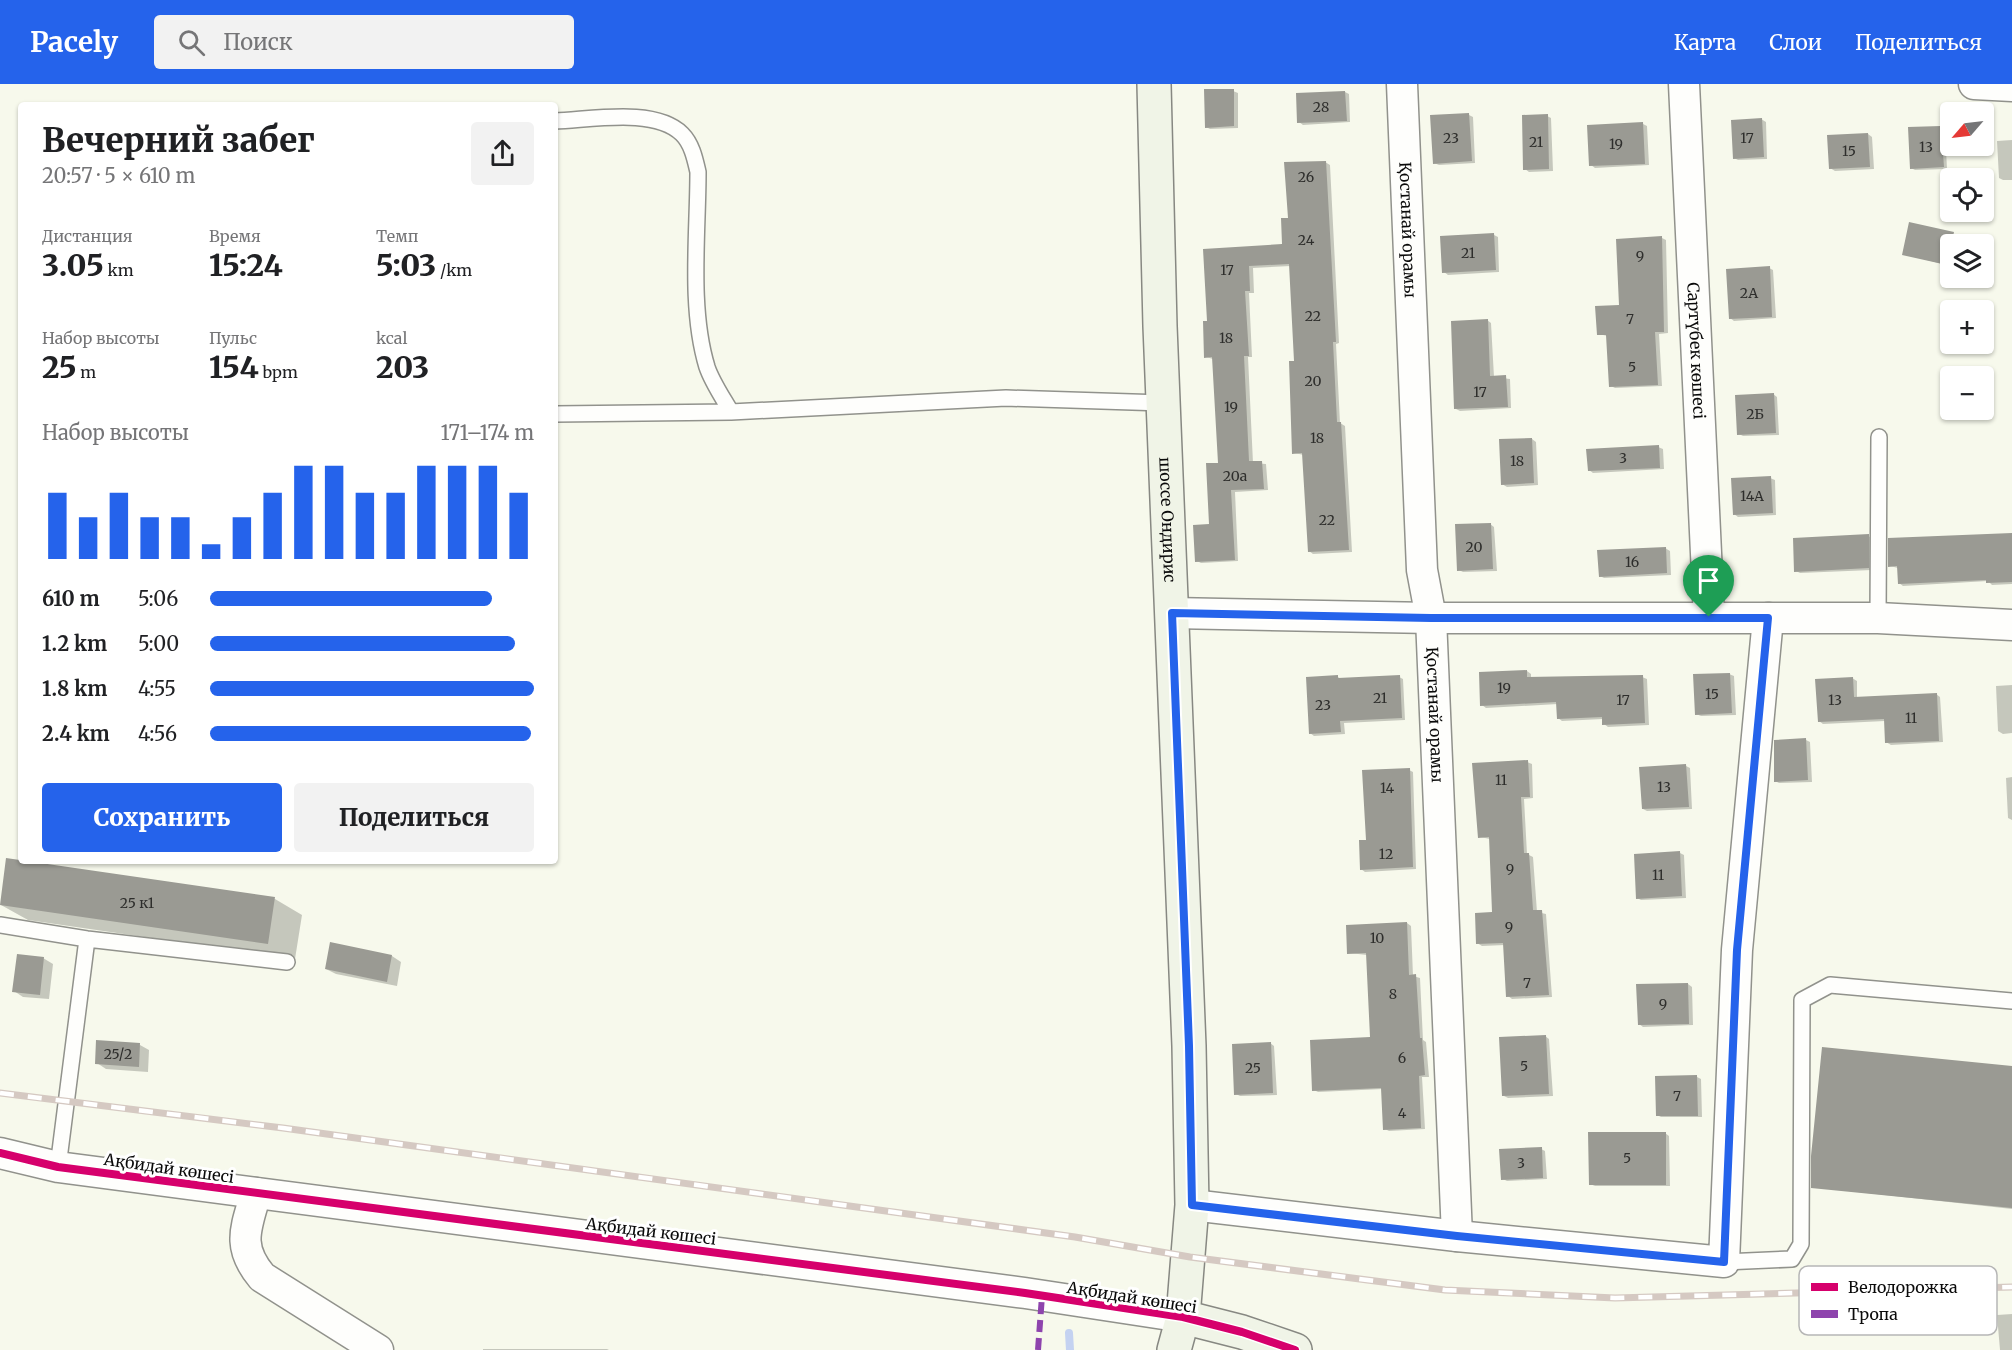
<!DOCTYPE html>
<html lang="ru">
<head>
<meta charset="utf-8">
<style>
  :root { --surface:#fff; --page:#f2f2f2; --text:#202124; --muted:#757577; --accent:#2563eb }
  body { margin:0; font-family:Merriweather,serif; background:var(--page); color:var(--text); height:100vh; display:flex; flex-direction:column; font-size:22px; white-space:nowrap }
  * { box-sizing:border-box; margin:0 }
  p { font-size:20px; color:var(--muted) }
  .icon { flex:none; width:33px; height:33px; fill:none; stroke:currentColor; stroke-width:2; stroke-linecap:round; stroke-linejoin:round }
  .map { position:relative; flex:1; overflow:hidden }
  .drawer { position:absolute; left:18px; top:18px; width:540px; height:762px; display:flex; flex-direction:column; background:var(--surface); border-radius:6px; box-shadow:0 2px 4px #0004 }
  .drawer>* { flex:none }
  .needle { width:39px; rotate:242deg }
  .fabs { position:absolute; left:1940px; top:18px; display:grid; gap:12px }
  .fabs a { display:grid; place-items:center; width:54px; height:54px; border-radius:6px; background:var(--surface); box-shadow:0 2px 4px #0004; font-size:30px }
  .pin { position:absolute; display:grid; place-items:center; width:51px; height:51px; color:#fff; margin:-62px -26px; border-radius:50% 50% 50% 0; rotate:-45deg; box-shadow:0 0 6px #0007 }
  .pin .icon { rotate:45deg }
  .round { display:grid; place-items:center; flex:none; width:63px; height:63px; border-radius:6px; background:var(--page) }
  .headline { display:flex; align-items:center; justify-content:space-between; height:102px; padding:0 24px }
  h1 { font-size:33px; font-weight:800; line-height:45px }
  .stats { display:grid; grid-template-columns:repeat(3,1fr); gap:9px; height:102px; padding:6px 24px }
  .stats div { display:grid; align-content:center }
  .stats b { font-size:30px; font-weight:800 }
  .stats small { font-size:16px; font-weight:400 }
  .stats p { font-size:16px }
  .chart { height:168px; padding:12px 24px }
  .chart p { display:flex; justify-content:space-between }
  .chart svg { width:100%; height:108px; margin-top:6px; stroke:var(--accent); stroke-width:6 }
  .primary-button { display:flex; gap:12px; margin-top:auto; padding:12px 24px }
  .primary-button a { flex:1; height:69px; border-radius:6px; background:var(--accent); color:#fff; font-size:24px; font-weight:800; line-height:69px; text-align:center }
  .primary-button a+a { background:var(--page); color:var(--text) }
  ul { padding:0 24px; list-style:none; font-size:20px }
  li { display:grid; grid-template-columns:96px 72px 1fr; align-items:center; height:45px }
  li i { height:15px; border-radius:8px; background:var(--accent) }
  header { display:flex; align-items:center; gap:36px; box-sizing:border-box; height:84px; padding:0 30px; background:var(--accent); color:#fff }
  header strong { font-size:28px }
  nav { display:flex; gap:33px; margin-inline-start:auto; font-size:21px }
  .search { width:420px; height:54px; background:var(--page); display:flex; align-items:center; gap:15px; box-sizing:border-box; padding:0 21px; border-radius:6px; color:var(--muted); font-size:22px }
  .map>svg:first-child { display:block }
  .shadow { fill:#0003 }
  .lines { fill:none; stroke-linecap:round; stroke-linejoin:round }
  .stream { stroke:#c4d2f1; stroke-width:8 }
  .building { fill:#9a9a93 }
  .lane-casing { stroke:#91928c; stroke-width:18 }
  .street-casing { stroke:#91928c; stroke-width:33 }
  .secondary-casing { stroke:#878882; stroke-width:36 }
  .lane { stroke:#fefefc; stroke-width:15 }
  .street { stroke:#fefefc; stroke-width:30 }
  .secondary { stroke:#f0f4e7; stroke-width:33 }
  .rail-casing { stroke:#d5c9c2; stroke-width:7 }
  .rail { stroke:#fff; stroke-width:4.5; stroke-dasharray:14; stroke-linecap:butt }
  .quiet { stroke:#8e44ad; stroke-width:6; stroke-dasharray:12 6; stroke-linecap:butt }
  .cycleway-casing { stroke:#fff; stroke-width:11 }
  .cycleway { stroke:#d6006c; stroke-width:8 }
  .route-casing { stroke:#fff; stroke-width:12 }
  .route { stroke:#2563eb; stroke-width:8 }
  .labels { text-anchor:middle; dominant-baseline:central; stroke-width:6; stroke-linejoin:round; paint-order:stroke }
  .number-label { font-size:14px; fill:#2e2e2c }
  .street-label { font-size:16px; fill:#0a0a0a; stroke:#fff }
  .key { fill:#fff; stroke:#b6b6b6; stroke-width:1.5 }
  .key-label { font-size:16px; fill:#0a0a0a }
</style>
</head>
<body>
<header>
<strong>Pacely</strong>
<div class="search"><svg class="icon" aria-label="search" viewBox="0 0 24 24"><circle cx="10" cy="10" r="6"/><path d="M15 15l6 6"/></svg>Поиск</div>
<nav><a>Карта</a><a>Слои</a><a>Поделиться</a></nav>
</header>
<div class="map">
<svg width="2012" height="1266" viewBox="0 0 2012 1266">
  <rect width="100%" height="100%" fill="#f7f9ec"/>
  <path class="shadow" d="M 1233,7 L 1238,9 L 1238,44 L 1210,45 L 1206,43 Z
    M 1345,8 L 1349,10 L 1350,38 L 1303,41 L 1299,38 Z
    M 1469,31 L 1473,33 L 1475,79 L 1439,81 L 1434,79 Z
    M 1547,32 L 1551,34 L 1553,87 L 1529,88 L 1525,85 Z
    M 1761,35 L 1766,38 L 1767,75 L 1738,76 L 1734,74 Z
    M 1643,40 L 1647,42 L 1649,81 L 1595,84 L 1591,81 Z
    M 1941,43 L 1945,46 L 1947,85 L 1915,86 L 1911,84 Z
    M 1868,50 L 1872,53 L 1874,85 L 1835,87 L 1830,84 Z
    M 2012,56 L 2012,96 L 2003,96 L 1999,94 L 1997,57 Z
    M 1325,78 L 1330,81 L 1339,259 L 1336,260 L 1340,339 L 1345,342 L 1352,468 L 1313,470 L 1309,467 L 1304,371 L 1294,369 L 1296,278 L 1291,182 L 1253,184 L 1254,209 L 1249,209 L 1252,273 L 1248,273 L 1253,379 L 1266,380 L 1268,406 L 1235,408 L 1238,477 L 1201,479 L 1197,477 L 1210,441 L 1219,380 L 1213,275 L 1206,273 L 1208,238 L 1204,166 L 1284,162 L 1289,135 Z
    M 1911,140 L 1958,152 L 1956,160 L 1950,160 L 1950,182 L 1904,170 Z
    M 1494,151 L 1498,153 L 1499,188 L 1448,191 L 1444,188 Z
    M 1662,154 L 1666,156 L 1668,249 L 1659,250 L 1662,302 L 1615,304 L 1611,302 L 1608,252 L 1598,250 L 1620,222 Z
    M 1769,184 L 1773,186 L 1776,234 L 1734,237 L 1730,234 Z
    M 1487,236 L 1491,239 L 1494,293 L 1510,295 L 1511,324 L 1460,327 L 1456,325 Z
    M 1773,310 L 1777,313 L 1779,351 L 1743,352 L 1739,350 Z
    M 1532,355 L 1536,358 L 1538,401 L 1507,403 L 1502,400 Z
    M 1658,363 L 1663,365 L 1664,385 L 1593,389 L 1589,386 Z
    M 1770,394 L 1775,396 L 1776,431 L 1738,433 L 1734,430 Z
    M 1490,440 L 1494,443 L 1497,487 L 1463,488 L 1459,486 Z
    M 2012,451 L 2012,500 L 1992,501 L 1988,497 L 1903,502 L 1899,499 L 1898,484 L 1890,482 Z
    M 1868,452 L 1872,454 L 1872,486 L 1800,489 L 1796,487 Z
    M 1665,464 L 1670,467 L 1671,491 L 1604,494 L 1600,492 Z
    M 1527,587 L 1531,590 L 1531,595 L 1642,593 L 1647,595 L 1649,641 L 1608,643 L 1604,640 L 1603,635 L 1562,637 L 1558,634 L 1558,620 L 1486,624 L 1482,621 Z
    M 1729,590 L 1734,592 L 1736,631 L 1701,632 L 1696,630 Z
    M 1338,593 L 1342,596 L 1399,593 L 1403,595 L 1405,636 L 1344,639 L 1345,650 L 1314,652 L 1310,649 Z
    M 1852,594 L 1857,597 L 1857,614 L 1936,610 L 1940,613 L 1943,658 L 1891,661 L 1886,658 L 1885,637 L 1823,640 L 1819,637 Z
    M 2012,601 L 2012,649 L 2003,650 L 1998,647 L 1996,602 Z
    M 1806,656 L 1810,658 L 1812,698 L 1779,699 L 1775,697 Z
    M 1527,678 L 1532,680 L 1533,714 L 1524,715 L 1527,770 L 1533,773 L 1537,828 L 1546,830 L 1552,913 L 1512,915 L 1508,912 L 1505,861 L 1482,862 L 1477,859 L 1494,830 L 1490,755 L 1480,753 Z
    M 1686,682 L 1690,684 L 1692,725 L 1647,727 L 1643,725 Z
    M 1409,686 L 1413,688 L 1416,785 L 1365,788 L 1361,785 Z
    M 2012,693 L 2012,736 L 2008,734 L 2006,694 Z
    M 1680,769 L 1684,771 L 1686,814 L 1641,816 L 1637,814 Z
    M 275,815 L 302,831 L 295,875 L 28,836 L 1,821 Z
    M 1407,839 L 1411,842 L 1413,892 L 1420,894 L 1423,956 L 1426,958 L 1429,993 L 1422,993 L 1425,1045 L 1389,1047 L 1385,1045 L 1383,1005 L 1318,1008 L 1314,1006 L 1372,954 L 1367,871 L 1349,869 Z
    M 331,860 L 392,872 L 401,878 L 397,902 L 336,890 L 326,885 Z
    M 43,874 L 53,880 L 49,915 L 23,913 L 14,907 Z
    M 1688,900 L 1692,903 L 1693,941 L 1643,943 L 1639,940 Z
    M 1545,952 L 1549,955 L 1553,1012 L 1508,1014 L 1504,1012 Z
    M 1270,959 L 1274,962 L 1277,1011 L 1240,1012 L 1236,1010 Z
    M 140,961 L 149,966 L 148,988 L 106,985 L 97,979 Z
    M 2012,984 L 2012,1125 L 1812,1103 Z
    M 1697,993 L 1701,995 L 1702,1033 L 1661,1033 L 1657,1031 Z
    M 1665,1049 L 1669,1052 L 1670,1102 L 1595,1102 L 1590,1100 Z
    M 1541,1065 L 1545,1067 L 1547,1095 L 1507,1097 L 1503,1095 Z
    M 2012,1230 L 2012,1266 L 2000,1266 L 1997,1231 Z
    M 483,1265 L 607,1265 L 609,1266 L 483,1266 Z"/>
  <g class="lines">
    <path class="stream" d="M 1069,1249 L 1070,1266"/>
  </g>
  <path class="building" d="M 1204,5 L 1234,5 L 1234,42 L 1205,44 Z
    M 1345,7 L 1347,37 L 1297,39 L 1296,9 Z
    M 1469,29 L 1472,77 L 1433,80 L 1430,31 Z
    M 1548,30 L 1549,85 L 1523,86 L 1522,31 Z
    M 1762,34 L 1764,73 L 1733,75 L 1731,36 Z
    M 1643,38 L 1645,80 L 1589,82 L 1587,41 Z
    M 1941,42 L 1944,83 L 1910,85 L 1908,43 Z
    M 1868,49 L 1870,83 L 1829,85 L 1827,51 Z
    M 1326,77 L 1336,258 L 1333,258 L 1337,338 L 1341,338 L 1349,466 L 1308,468 L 1302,369 L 1292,370 L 1289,277 L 1294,277 L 1289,180 L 1249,182 L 1250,207 L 1245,207 L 1249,272 L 1244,272 L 1249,377 L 1262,377 L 1264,405 L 1231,406 L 1235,476 L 1195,478 L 1193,441 L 1209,440 L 1206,379 L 1218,379 L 1212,273 L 1204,274 L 1203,237 L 1207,237 L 1203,165 L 1282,160 L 1281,134 L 1288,134 L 1284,78 Z
    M 1909,138 L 1954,148 L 1947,181 L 1902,171 Z
    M 1494,149 L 1496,186 L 1442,189 L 1440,152 Z
    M 1662,152 L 1664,248 L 1655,248 L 1658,301 L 1609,303 L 1606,251 L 1597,251 L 1595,222 L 1619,221 L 1616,155 Z
    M 1770,182 L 1772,233 L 1729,235 L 1726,185 Z
    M 1488,235 L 1490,292 L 1506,291 L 1508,323 L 1454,325 L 1451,237 Z
    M 1774,309 L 1776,349 L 1737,351 L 1735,311 Z
    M 1532,354 L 1534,399 L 1501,401 L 1499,355 Z
    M 1659,361 L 1660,384 L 1588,387 L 1586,365 Z
    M 1771,392 L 1773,429 L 1733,431 L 1731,394 Z
    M 1491,439 L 1493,485 L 1457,487 L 1455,440 Z
    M 2012,449 L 2012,498 L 1986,499 L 1986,496 L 1898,500 L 1897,482 L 1888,483 L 1888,454 Z
    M 1869,450 L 1869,484 L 1794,488 L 1793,454 Z
    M 1666,463 L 1667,489 L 1599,493 L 1597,466 Z
    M 1527,586 L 1527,593 L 1643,591 L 1645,639 L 1602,641 L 1602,633 L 1557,635 L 1556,618 L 1480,622 L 1479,588 Z
    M 1730,589 L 1732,629 L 1695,631 L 1693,590 Z
    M 1338,591 L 1338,594 L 1400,591 L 1402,634 L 1340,637 L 1341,648 L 1309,650 L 1306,593 Z
    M 1853,593 L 1854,613 L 1937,609 L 1939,657 L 1885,659 L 1884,635 L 1818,638 L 1815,595 Z
    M 1806,654 L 1808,696 L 1774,698 L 1774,656 Z
    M 1528,676 L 1530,713 L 1521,713 L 1524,769 L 1529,769 L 1533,826 L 1542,826 L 1549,911 L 1506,913 L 1503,859 L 1476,860 L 1475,829 L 1492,828 L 1489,753 L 1478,754 L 1472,679 Z
    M 1686,680 L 1689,723 L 1642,725 L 1639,683 Z
    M 1410,684 L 1413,783 L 1360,786 L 1359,756 L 1366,756 L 1362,686 Z
    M 1680,767 L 1682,812 L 1636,815 L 1634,770 Z
    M 6,774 L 275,813 L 268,860 L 0,821 Z
    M 1407,838 L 1409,891 L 1416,890 L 1420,954 L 1422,954 L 1425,991 L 1419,992 L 1421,1044 L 1383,1046 L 1381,1004 L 1312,1007 L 1310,956 L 1370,953 L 1366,869 L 1347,870 L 1346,841 Z
    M 330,858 L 392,871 L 387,898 L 325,885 Z
    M 17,870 L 44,873 L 40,911 L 12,908 Z
    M 1688,899 L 1689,940 L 1638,941 L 1636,900 Z
    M 1546,951 L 1549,1010 L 1502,1012 L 1499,953 Z
    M 96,956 L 140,959 L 139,983 L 95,980 Z
    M 1271,958 L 1273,1009 L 1234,1011 L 1232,960 Z
    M 1822,963 L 2012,982 L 2012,1124 L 1811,1104 L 1811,1072 Z
    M 1697,991 L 1698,1032 L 1656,1032 L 1655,992 Z
    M 1588,1048 L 1666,1048 L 1666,1101 L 1589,1101 Z
    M 1542,1063 L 1543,1094 L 1501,1096 L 1499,1065 Z"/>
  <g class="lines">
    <defs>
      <path id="lane" d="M 555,37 C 590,36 655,23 682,50 C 692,60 695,75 698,88 C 698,150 689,224 707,283 C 712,298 723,314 731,328
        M 555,330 L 731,328 L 1006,314 L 1163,319
        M 1878,534 L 1879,353
        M 0,841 L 87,855 L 287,878
        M 58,1083 L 87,855
        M 1724,1178 L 1792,1175 L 1801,1160 L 1802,916 L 1830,901 L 2012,917"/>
      <g id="street">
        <path id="s1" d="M 1402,0 L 1422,486 L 1431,534 L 1457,1152"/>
        <path id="s2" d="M 1684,0 L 1709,533"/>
        <path d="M 1974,0 L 2012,2"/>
        <path d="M 1172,529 L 1431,534 L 1878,534 L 2012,541"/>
        <path d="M 0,1069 L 58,1083 L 1025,1209 L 1183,1233"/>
        <path d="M 256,1109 C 246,1144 236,1162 262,1193 L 378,1266"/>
        <path d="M 1192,1121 L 1457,1152 L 1724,1178 L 1737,866 L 1768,534"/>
      </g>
      <g id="secondary">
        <path id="s3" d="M 1154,0 L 1160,242 L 1189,962 L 1192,1121 L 1183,1233 L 1174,1266"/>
        <path d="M 1183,1233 L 1242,1248 L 1295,1266"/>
      </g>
    </defs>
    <use href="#lane" class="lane-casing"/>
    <use href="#street" class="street-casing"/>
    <use href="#secondary" class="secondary-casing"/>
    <use href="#lane" class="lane"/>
    <use href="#street" class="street"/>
    <use href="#secondary" class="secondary"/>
    <defs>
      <path id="rail" d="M 0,1009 L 283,1044 L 1075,1153 L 1190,1173 L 1445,1206 L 1615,1214 L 2012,1203"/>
    </defs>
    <use href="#rail" class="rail-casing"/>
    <use href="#rail" class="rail"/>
    <path class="quiet" d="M 1038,1266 L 1042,1212"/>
    <defs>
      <path id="cycleway" d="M 0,1069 L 58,1083 L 1025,1209 L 1183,1233 L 1242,1248 L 1295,1266
        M 1192,1121 L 1457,1152 L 1724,1178 L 1737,866 L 1768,534"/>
    </defs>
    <use href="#cycleway" class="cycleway-casing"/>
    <use href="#cycleway" class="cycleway"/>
  </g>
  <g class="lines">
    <defs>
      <path id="route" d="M 1172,529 L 1431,534 L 1768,534 L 1737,866 L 1724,1178 L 1457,1152 L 1192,1121 L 1189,962 Z"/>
    </defs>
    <use href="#route" class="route-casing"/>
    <use href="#route" class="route"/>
  </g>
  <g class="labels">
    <g class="number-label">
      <text x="1321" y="23">28</text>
      <text x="1451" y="54">23</text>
      <text x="1747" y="54">17</text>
      <text x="1536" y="58">21</text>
      <text x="1616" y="60">19</text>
      <text x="1926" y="63">13</text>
      <text x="1849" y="67">15</text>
      <text x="1306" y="93">26</text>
      <text x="1306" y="156">24</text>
      <text x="1468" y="169">21</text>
      <text x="1640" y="172">9</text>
      <text x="1227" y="186">17</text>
      <text x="1749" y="209">2А</text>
      <text x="1313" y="232">22</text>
      <text x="1630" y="235">7</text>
      <text x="1226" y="254">18</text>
      <text x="1632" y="283">5</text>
      <text x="1313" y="297">20</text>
      <text x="1480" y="308">17</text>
      <text x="1231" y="323">19</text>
      <text x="1755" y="330">2Б</text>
      <text x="1317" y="354">18</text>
      <text x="1623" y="374">3</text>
      <text x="1517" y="377">18</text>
      <text x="1235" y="392">20а</text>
      <text x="1752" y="412">14А</text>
      <text x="1327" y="436">22</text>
      <text x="1474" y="463">20</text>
      <text x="1632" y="478">16</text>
      <text x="1504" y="604">19</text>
      <text x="1712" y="610">15</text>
      <text x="1380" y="614">21</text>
      <text x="1623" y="616">17</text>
      <text x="1835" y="616">13</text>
      <text x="1323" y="621">23</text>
      <text x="1911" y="634">11</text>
      <text x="1501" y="696">11</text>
      <text x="1664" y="703">13</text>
      <text x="1387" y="704">14</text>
      <text x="1386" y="770">12</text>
      <text x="1510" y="785">9</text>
      <text x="1658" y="791">11</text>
      <text x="137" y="819">25 к1</text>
      <text x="1509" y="843">9</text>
      <text x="1377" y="854">10</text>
      <text x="1527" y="899">7</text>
      <text x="1393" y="910">8</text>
      <text x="1663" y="920">9</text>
      <text x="118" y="970">25/2</text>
      <text x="1402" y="974">6</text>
      <text x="1524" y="982">5</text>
      <text x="1253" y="984">25</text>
      <text x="1677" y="1012">7</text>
      <text x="1402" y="1029">4</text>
      <text x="1627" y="1074">5</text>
      <text x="1521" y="1079">3</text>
    </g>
    <g class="street-label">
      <text stroke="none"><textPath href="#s1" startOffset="146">Қостанай орамы</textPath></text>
      <text stroke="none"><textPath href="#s2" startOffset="267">Сартүбек көшесі</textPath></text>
      <text stroke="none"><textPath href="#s3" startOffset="436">шоссе Ондирис</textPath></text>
      <text stroke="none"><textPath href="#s1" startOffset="632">Қостанай орамы</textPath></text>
      <text transform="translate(169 1084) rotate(8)">Ақбидай көшесі</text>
      <text transform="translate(651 1147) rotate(7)">Ақбидай көшесі</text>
      <text transform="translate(1132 1213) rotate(9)">Ақбидай көшесі</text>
    </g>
  </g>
  <rect x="1799" y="1182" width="198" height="69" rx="9" class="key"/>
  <rect x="1811" y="1199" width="27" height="8" fill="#d6006c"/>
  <rect x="1811" y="1226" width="27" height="8" fill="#8e44ad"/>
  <g class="key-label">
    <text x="1848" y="1209">Велодорожка</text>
    <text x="1848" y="1236">Тропа</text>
  </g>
</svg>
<div class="fabs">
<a><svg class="needle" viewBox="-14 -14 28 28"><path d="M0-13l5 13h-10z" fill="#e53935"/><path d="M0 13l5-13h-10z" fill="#757577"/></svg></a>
<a><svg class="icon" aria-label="locate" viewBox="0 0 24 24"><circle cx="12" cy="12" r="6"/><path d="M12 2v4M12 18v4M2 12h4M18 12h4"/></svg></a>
<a><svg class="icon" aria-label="layers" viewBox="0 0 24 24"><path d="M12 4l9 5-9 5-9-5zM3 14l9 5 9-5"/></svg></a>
<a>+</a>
<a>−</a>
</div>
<div class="pin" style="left:1709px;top:533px;background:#1e9e55"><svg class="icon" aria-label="arrive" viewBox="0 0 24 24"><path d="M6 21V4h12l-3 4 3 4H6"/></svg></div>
<section class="drawer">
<div class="headline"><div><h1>Вечерний забег</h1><p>20:57 · 5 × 610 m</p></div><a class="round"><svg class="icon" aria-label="share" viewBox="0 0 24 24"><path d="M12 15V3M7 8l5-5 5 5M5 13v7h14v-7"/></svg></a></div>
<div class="stats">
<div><p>Дистанция</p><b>3.05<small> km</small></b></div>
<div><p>Время</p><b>15:24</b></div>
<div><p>Темп</p><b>5:03<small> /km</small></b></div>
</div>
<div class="stats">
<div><p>Набор высоты</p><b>25<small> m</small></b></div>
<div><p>Пульс</p><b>154<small> bpm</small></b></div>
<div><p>kcal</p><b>203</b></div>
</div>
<div class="chart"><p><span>Набор высоты</span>171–174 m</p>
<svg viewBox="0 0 160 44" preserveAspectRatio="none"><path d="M5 44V17M15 44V27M25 44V17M35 44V27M45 44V27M55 44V38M65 44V27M75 44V17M85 44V6M95 44V6M105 44V17M115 44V17M125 44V6M135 44V6M145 44V6M155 44V17"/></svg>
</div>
<ul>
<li><b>610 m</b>5:06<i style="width:87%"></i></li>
<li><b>1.2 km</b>5:00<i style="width:94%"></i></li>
<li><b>1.8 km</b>4:55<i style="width:100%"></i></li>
<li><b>2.4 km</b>4:56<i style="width:99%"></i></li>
</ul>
<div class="primary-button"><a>Сохранить</a><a>Поделиться</a></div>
</section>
</div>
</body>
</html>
